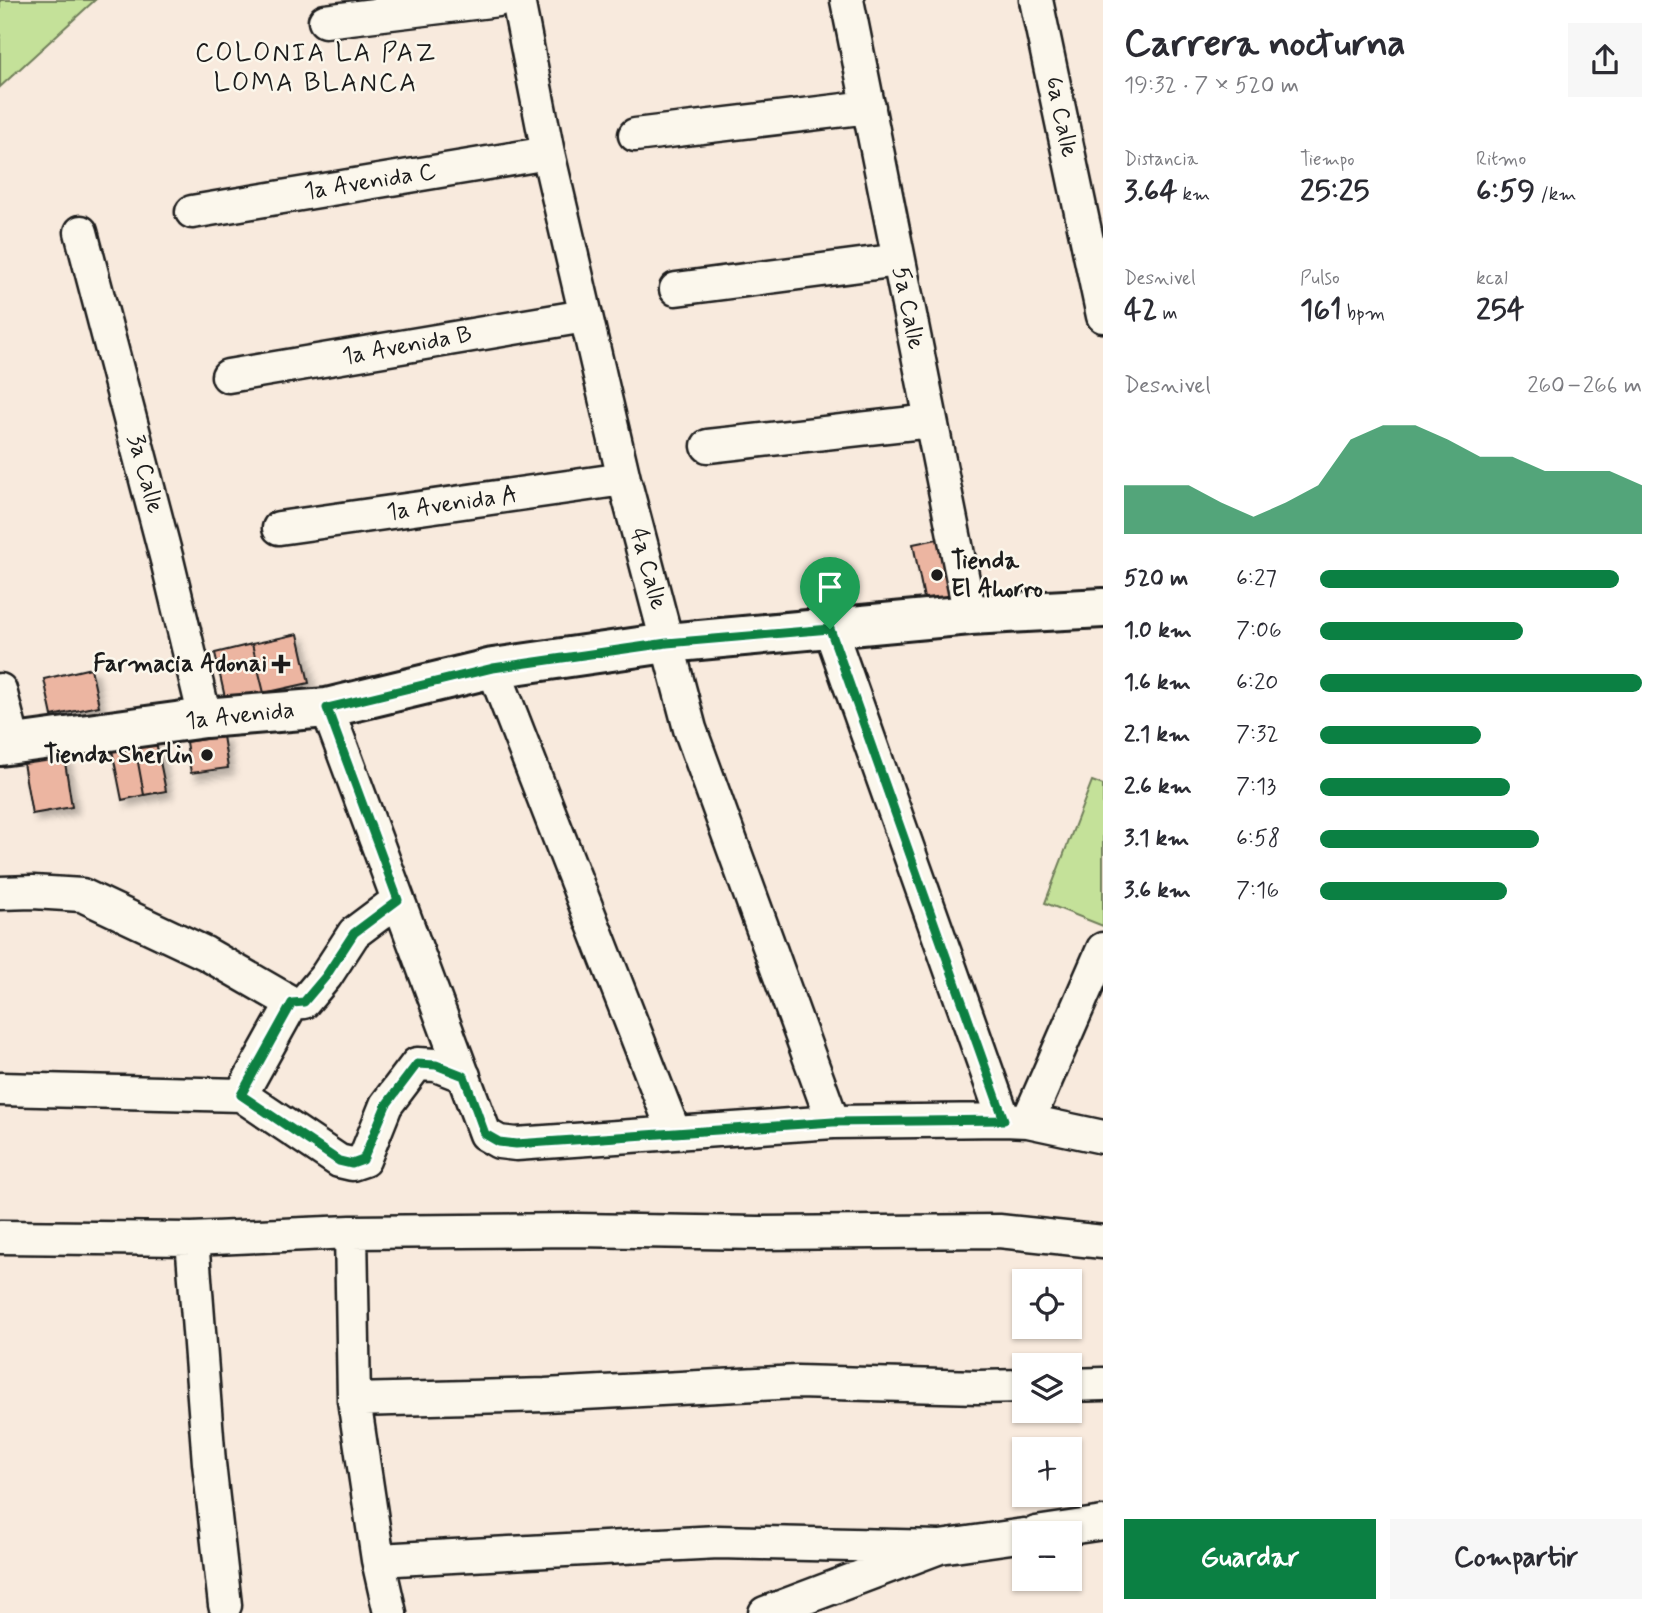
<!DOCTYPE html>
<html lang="es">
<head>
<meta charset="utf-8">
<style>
  :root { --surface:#fff; --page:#f7f7f7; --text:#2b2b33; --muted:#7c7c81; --accent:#0b8043 }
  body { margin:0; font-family:Mynerve,sans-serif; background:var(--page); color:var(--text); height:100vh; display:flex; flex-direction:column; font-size:26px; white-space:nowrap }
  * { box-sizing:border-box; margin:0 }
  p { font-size:23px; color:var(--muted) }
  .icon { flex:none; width:38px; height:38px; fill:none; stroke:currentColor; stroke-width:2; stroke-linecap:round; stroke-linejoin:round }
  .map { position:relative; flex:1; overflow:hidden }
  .sheet { display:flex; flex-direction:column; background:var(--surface); width:560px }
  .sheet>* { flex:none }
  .controls { position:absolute; left:1012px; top:1269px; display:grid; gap:14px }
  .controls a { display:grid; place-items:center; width:70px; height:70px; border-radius:0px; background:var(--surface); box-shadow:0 2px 5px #0004; font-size:35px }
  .pin { position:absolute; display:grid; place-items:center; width:60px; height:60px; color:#fff; margin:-72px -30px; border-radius:50% 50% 50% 0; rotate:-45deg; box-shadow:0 0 7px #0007 }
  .pin .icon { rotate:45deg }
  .round { display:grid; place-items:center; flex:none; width:74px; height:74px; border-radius:0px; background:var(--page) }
  .headline { display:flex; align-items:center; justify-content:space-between; height:119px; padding:0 21px }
  h1 { font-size:38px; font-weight:700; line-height:52px }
  .metrics { display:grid; grid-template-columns:repeat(3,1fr); gap:10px; height:119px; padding:7px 21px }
  .metrics div { display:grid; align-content:center }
  .metrics b { font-size:30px; font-weight:700 }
  .metrics small { font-size:19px; font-weight:400 }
  .metrics p { font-size:19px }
  .chart { height:196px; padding:14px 21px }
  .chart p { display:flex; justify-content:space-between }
  .chart svg { width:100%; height:126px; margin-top:7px; fill:var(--accent); opacity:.7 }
  .action { display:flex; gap:14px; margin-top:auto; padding:14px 21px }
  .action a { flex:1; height:80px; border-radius:0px; background:var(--accent); color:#fff; font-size:28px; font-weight:700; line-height:80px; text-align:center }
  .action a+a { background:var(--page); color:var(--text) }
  ul { padding:0 21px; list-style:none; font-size:23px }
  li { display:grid; grid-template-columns:112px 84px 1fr; align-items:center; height:52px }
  li i { height:18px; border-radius:9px; background:var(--accent) }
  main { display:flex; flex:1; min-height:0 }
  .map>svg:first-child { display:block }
  .green { fill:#c4e199; stroke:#707e5a; stroke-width:2 }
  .building { fill:#ecb5a1; stroke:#1c1c1c; stroke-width:2; filter:url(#shadow) }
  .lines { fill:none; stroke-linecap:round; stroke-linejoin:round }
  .minor-casing { stroke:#1c1c1c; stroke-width:37 }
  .tertiary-casing { stroke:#1c1c1c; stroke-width:44 }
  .minor { stroke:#fbf7ec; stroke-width:32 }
  .tertiary { stroke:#fbf7ec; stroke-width:38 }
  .route-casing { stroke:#fff; stroke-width:14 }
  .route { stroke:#0b8043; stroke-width:9 }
  .poi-dot { fill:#1c1c1c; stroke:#fbf7ec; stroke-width:2.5 }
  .labels { text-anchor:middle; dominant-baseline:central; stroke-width:5; stroke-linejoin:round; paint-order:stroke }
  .street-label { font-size:24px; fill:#1c1c1c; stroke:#fbf7ec }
  .poi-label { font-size:24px; font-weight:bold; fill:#1c1c1c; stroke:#fbf7ec; text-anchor:end }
  .neighbourhood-label { font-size:26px; letter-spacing:2px; fill:#1c1c1c; stroke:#fbf7ec }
</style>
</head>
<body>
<main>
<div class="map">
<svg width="1103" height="1613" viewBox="0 0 1103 1613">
  <defs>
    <filter id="shadow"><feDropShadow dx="6" dy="6" stdDeviation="3.5" flood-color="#0004"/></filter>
  </defs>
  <rect width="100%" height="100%" fill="#f8eadd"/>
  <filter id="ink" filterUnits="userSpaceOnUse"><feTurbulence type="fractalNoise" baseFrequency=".0143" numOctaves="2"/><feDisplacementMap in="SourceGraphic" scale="14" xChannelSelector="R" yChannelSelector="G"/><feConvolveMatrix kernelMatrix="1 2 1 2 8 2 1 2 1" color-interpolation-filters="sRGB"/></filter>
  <g filter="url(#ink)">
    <path class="green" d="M 0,0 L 95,0 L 0,87 Z
      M 1092,781 L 1103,785 L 1103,926 L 1045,903 Z"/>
    <path class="building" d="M 947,537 L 961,606 L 927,613 L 913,544 Z
      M 298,634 L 309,683 L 264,693 L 252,644 Z
      M 252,644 L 264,693 L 226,702 L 215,653 Z
      M 91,668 L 99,706 L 52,716 L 44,679 Z
      M 223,736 L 228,768 L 191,773 L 186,742 Z
      M 156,742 L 166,791 L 144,795 L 135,746 Z
      M 135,746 L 144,795 L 122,800 L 112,750 Z
      M 64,756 L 72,807 L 32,814 L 23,763 Z"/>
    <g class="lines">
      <defs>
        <path id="minor" d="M 518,0 L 548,153 L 624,479 L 690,729 L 833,1122
          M 847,0 L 970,615
          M 1036,0 L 1103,316
          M 325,21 L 498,0
          M 635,135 L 869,107
          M 192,212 L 548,153
          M 81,232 L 167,560 L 205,718
          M 676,289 L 899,260
          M 228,376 L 585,316
          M 708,446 L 931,421
          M 279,528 L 624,479
          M 830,629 L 1004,1120
          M 493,668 L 674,1132
          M 0,690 L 14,744
          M 327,708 L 485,1134 L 499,1142 L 516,1144 L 833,1122 L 1004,1120 L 1028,1121 L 1103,1137
          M 0,893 L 33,892 L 82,895 L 205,953 L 292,1003 L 304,1002 L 326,976 L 354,933 L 398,900
          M 0,1089 L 241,1095 L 292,1003
          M 241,1095 L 339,1161 L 352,1164 L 364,1160 L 386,1105 L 417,1064 L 436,1065 L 464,1076
          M 1028,1121 L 1103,949
          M 351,1232 L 354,1400 L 378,1560 L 390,1613
          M 0,1237 L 192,1239 L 351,1232 L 576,1230 L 759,1233 L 999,1231 L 1103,1242
          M 192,1239 L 209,1463 L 225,1605
          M 1069,1385 L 1103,1384
          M 354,1400 L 545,1395 L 797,1382 L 978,1387 L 1024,1386
          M 1036,1533 L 1103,1523
          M 378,1560 L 718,1542 L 940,1547
          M 765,1613 L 940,1547 L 1024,1535"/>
        <path id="tertiary" d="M 0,746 L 205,718 L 327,708 L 493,668 L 667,643 L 970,615 L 1103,608"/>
      </defs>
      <use href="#minor" class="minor-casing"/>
      <use href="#tertiary" class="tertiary-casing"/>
      <use href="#minor" class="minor"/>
      <use href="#tertiary" class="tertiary"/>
    </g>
  </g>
  <g class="lines" filter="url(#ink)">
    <defs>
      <path id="route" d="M 830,629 L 1004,1120 L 833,1122 L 516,1144 L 499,1142 L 485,1134 L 464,1076 L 436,1065 L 417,1064 L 386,1105 L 363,1160 L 352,1164 L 339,1161 L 241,1095 L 292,1003 L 304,1002 L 326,976 L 354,933 L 398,900 L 327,708 L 493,668 L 667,643 Z"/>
    </defs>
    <use href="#route" class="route-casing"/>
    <use href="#route" class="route"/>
  </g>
  <g class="poi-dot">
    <circle cx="937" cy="575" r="7"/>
    <path d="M277.5 653.5h7v7h7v7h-7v7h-7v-7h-7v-7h7z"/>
    <circle cx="207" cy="755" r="7"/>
  </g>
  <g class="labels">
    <g class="street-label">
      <text transform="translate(1061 117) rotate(78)">6a Calle</text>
      <text transform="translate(370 182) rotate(-9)">1a Avenida C</text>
      <text transform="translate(908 308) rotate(79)">5a Calle</text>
      <text transform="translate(407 346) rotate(-10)">1a Avenida B</text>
      <text transform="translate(145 474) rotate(75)">3a Calle</text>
      <text transform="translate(452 504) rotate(-8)">1a Avenida A</text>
      <text transform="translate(648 569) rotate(75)">4a Calle</text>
      <text transform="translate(240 716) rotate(-6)">1a Avenida</text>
    </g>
    <g class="poi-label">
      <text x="951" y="561" text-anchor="start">Tienda<tspan x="951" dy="28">El Ahorro</tspan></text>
      <text x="267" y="664">Farmacia Adonai</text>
      <text x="193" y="755">Tienda Sherlin</text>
    </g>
    <g class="neighbourhood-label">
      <text x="316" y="54">COLONIA LA PAZ<tspan x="316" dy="30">LOMA BLANCA</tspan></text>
    </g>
  </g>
</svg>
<div class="controls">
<a><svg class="icon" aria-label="locate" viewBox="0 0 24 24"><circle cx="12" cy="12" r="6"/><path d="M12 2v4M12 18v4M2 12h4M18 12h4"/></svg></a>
<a><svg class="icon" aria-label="layers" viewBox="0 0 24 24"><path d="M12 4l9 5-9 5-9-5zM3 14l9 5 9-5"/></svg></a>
<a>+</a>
<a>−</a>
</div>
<div class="pin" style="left:830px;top:629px;background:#1e9e55"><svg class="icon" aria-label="arrive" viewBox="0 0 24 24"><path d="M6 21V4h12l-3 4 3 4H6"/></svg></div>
</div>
<section class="sheet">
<div class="headline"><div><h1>Carrera nocturna</h1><p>19:32 · 7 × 520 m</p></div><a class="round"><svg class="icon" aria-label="share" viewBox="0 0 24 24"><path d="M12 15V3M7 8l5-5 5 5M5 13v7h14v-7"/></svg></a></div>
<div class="metrics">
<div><p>Distancia</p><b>3.64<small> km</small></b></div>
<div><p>Tiempo</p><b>25:25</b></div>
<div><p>Ritmo</p><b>6:59<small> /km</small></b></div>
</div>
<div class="metrics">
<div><p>Desnivel</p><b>42<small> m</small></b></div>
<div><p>Pulso</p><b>161<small> bpm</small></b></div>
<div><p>kcal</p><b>254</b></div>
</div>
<div class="chart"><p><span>Desnivel</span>260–266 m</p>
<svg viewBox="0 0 160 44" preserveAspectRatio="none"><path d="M0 44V27L10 27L20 27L30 33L40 38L50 33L60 27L70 11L80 6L90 6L100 11L110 17L120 17L130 22L140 22L150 22L160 27V44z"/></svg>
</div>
<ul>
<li><b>520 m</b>6:27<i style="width:93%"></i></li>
<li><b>1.0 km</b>7:06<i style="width:63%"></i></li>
<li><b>1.6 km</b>6:20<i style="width:100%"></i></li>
<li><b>2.1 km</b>7:32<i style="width:50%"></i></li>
<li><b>2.6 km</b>7:13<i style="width:59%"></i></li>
<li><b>3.1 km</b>6:58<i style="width:68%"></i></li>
<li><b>3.6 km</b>7:16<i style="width:58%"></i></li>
</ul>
<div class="action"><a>Guardar</a><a>Compartir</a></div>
</section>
</main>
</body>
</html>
